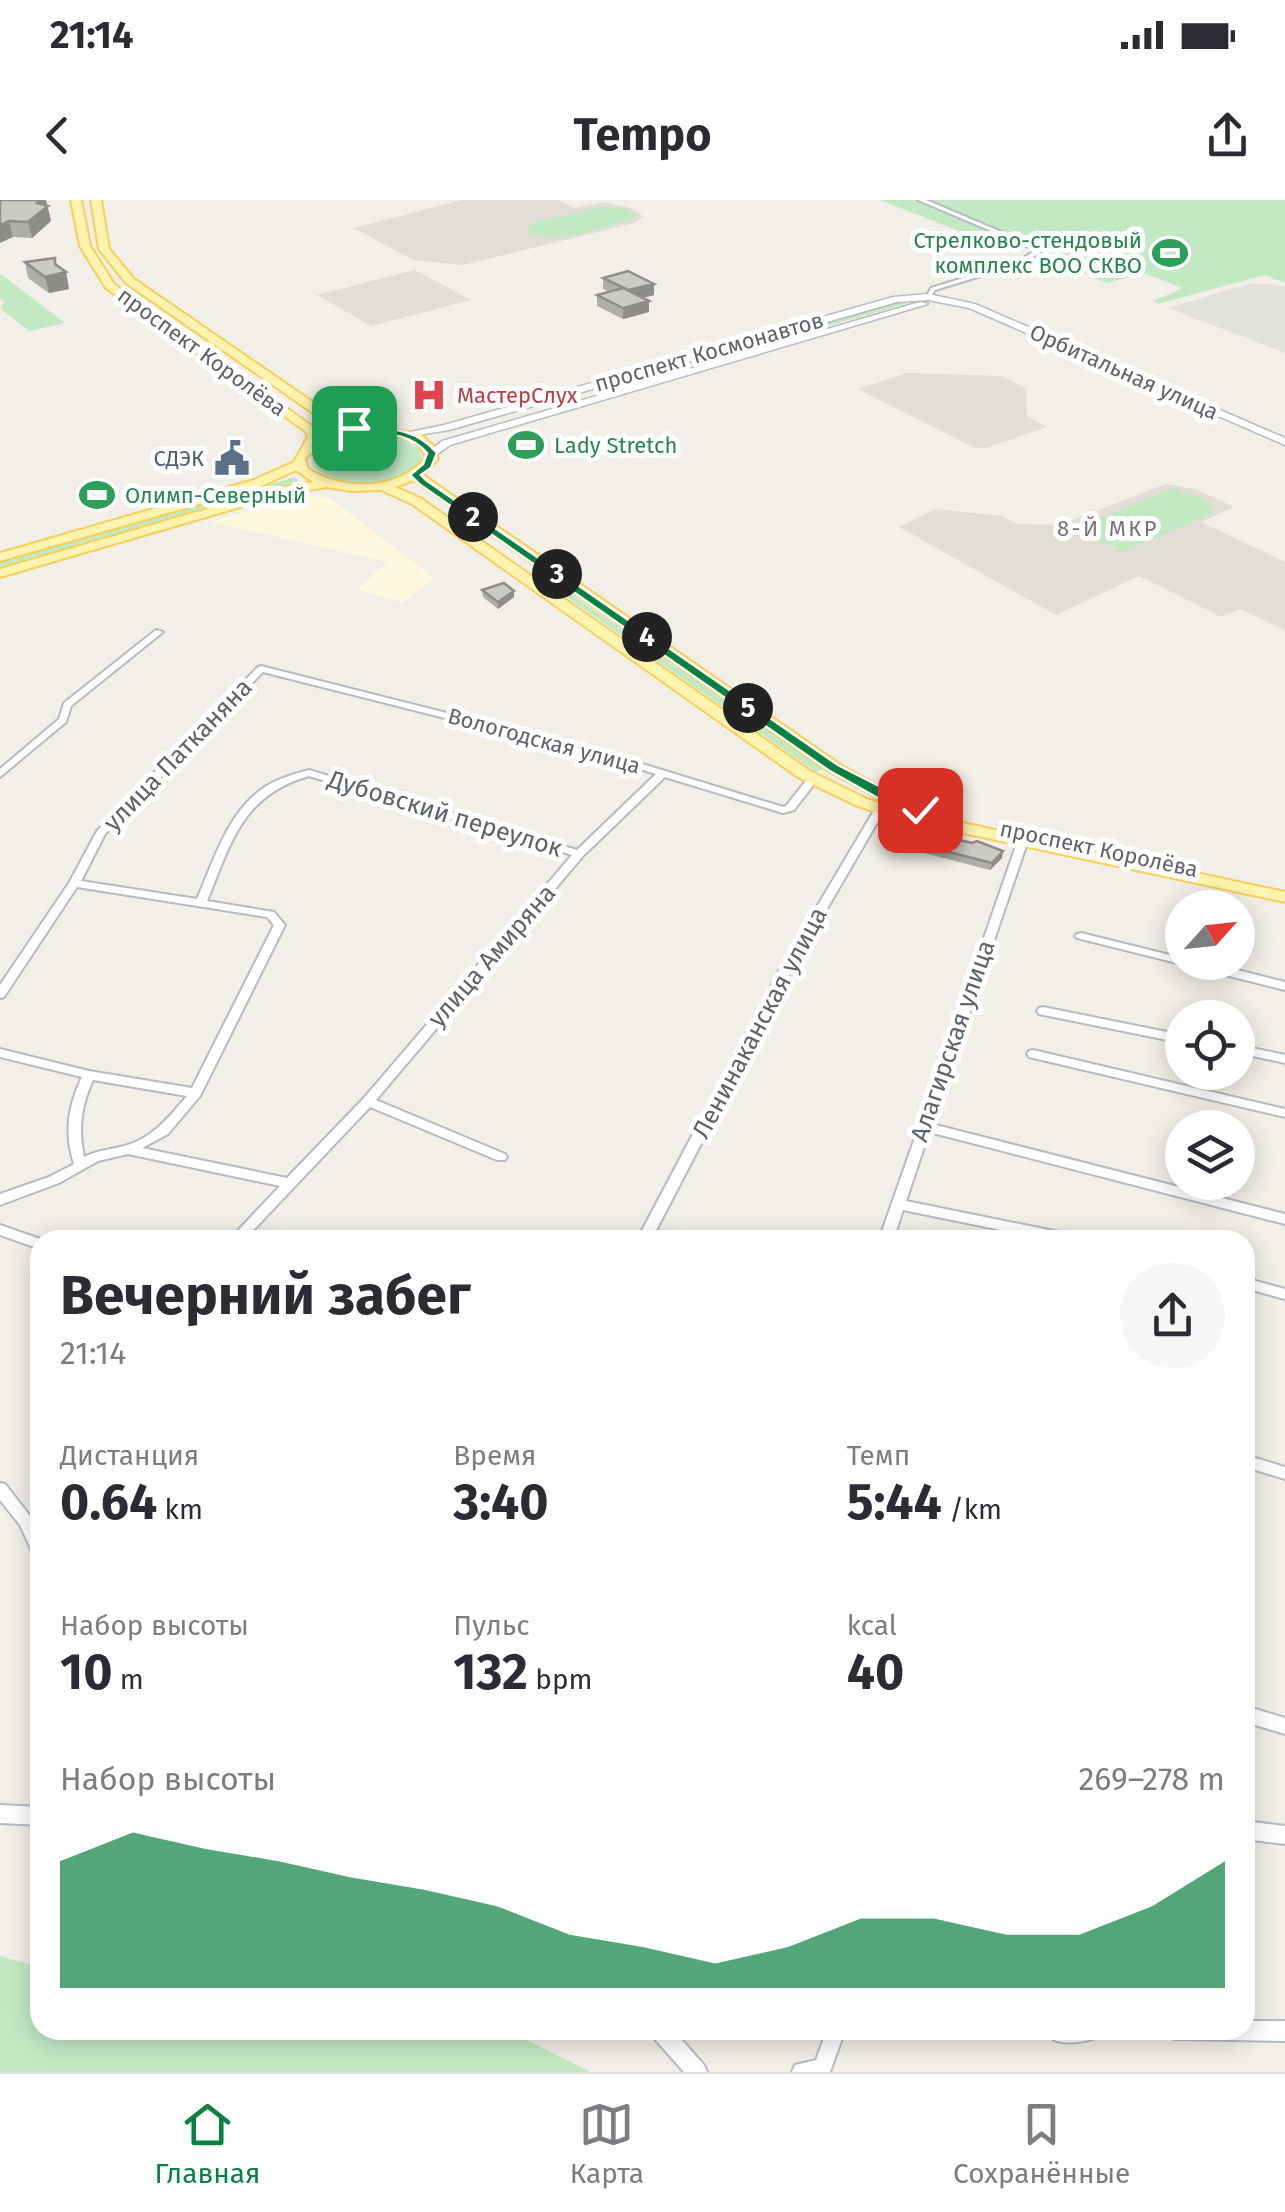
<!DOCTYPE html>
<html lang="ru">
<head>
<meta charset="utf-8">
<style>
  :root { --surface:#fff; --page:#f7f7f7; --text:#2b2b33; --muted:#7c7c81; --line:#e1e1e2; --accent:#0b8043 }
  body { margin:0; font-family:"Fira Sans",sans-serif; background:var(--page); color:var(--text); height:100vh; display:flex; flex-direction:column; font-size:38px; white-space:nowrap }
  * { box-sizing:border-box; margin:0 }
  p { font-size:32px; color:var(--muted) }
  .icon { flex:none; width:55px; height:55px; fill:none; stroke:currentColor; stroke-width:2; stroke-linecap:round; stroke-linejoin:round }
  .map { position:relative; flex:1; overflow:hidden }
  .sheet { position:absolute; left:30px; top:1030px; width:1225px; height:810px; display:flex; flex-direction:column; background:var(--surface); border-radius:30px; box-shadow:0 5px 25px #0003 }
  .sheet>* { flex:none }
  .needle { width:65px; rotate:63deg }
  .tools { position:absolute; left:1165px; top:690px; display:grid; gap:20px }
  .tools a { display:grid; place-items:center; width:90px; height:90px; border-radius:50%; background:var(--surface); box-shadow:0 5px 25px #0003; font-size:50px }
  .pin { position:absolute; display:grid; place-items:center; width:85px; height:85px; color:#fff; margin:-42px; border-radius:20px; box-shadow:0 5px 15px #0006 }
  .km { position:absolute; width:50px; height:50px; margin:-25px; border-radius:50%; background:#222; color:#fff; font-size:28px; line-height:50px; text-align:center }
  .round { display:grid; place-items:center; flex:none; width:105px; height:105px; border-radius:52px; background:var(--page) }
  .head { display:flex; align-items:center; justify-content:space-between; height:170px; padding:0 30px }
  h1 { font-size:55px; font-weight:700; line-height:75px }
  .figures { display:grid; grid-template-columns:repeat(3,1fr); gap:15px; height:170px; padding:10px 30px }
  .figures div { display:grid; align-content:center }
  .figures b { font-size:50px; font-weight:700 }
  .figures small { font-size:28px; font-weight:400 }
  .figures p { font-size:28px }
  .chart { height:280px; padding:20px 30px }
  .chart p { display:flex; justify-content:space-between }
  .chart svg { width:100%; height:180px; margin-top:10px; fill:var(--accent); opacity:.7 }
  .status { display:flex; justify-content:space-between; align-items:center; height:70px; padding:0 50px; background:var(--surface); direction:ltr }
  .status svg { height:28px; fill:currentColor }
  header { display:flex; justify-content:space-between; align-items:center; height:130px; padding:0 30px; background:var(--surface); font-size:45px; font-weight:700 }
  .menu { display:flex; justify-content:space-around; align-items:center; height:140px; border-top:2px solid var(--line); background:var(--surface); font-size:28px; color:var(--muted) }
  .menu a { display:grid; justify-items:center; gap:5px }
  .menu .on { color:var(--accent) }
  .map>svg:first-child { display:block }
  .commercial { fill:#fff8df }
  .industrial { fill:#e2e1dc }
  .education { fill:#e1ded5 }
  .green { fill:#c3e9c4 }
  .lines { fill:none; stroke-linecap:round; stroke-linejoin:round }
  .street-casing { stroke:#b7babe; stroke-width:4 }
  .secondary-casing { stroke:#b8bcc1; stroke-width:3 }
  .primary-casing { stroke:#f7cf5a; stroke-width:4 }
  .street { fill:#fff; fill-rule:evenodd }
  .secondary { fill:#fff; fill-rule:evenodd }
  .primary { fill:#fff4af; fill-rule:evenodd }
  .wall { fill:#afaea9 }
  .shaded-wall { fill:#8f8d89 }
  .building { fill:#cccac4; stroke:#8f8d89; stroke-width:2.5 }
  .route { fill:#0b8043; stroke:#fff; stroke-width:2.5 }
  .labels { text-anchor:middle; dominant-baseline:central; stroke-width:10; stroke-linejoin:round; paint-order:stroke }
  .far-leisure-label { font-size:22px; fill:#27864d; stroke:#fff; text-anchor:start }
  .far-street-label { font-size:22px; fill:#5e6368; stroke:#fff }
  .far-health-label { font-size:22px; fill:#be3a42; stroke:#fff; text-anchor:start }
  .far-service-label { font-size:22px; fill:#4e5e75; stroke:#fff; text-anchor:end }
  .far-neighbourhood-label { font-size:22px; letter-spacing:2.5px; fill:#6f757a; stroke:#fff }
  .street-label { font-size:25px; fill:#5e6368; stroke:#fff }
</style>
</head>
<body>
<div class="status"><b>21:14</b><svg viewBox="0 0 49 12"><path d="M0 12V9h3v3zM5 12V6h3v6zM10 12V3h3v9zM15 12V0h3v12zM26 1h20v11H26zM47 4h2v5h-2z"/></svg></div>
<header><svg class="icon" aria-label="back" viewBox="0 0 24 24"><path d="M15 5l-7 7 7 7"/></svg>Tempo<svg class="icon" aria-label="share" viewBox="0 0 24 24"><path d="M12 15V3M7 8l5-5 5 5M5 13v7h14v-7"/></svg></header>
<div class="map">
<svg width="1285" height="1872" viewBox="0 0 1285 1872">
  <rect width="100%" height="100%" fill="#f1efe7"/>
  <path class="commercial" d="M 303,295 L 330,298 L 434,378 L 403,403 L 358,390 L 387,362 L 211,322 Z"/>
  <path class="industrial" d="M 1252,83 L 1285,86 L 1285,153 L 1168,108 Z"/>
  <path class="education" d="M 462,0 L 557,0 L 575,8 L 604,2 L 631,8 L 644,17 L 634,23 L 463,65 L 413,60 L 354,28 Z
    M 415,70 L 471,100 L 371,126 L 317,95 Z
    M 907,173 L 1001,176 L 1026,188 L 1027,216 L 1047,227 L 986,248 L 975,248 L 858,189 Z
    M 1166,284 L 1195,289 L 1234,307 L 1201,322 L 1285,362 L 1285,430 L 1240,409 L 1221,417 L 1139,376 L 1056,415 L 899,327 L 935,309 L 1002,316 L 1017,324 L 1060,325 Z"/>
  <path class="green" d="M 880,0 L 1285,0 L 1285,83 L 1265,75 L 1158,104 L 1153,101 L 1183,88 L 1144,73 L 1107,83 L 1049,59 L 1061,55 L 1039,46 L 1007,50 Z
    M 603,7 L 624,8 L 636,15 L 630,20 C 601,27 553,48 526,30 L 533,23 Z
    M 0,75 L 2,75 L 65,123 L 29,131 L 0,108 L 4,102 L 0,99 Z
    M 900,102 L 906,104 L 644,177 L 645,176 Z
    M 365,235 L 401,238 L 420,249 L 422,259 C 401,288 338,291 313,266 L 312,257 L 334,241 Z
    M 295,277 L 299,281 L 0,367 L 0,362 Z
    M 1177,287 L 1181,289 L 1177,292 L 1201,297 L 1212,307 L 1211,314 L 1120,353 L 1115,351 L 1121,347 L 1098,342 L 1084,329 L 1071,330 Z
    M 544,375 L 823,569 L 816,572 L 538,377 Z
    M 0,1756 L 40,1767 L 40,1830 L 211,1830 L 227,1836 L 230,1830 L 507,1830 L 591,1872 L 0,1872 Z"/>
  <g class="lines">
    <defs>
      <path id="street" d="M 918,0 L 926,0 L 1044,50 L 1023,63 L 935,90 L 930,98 L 926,98 L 931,88 L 1019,61 L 1036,50 Z
        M 156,430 L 163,432 L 71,506 L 66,522 L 0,577 L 0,569 L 59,519 L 64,503 Z
        M 261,466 L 613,555 L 783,607 L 786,606 L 809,577 L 817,577 L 818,579 L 794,610 L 783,613 L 665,577 L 583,656 L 376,900 L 505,954 L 507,957 L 505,960 L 497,960 L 370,907 L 244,1040 L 229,1040 L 280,986 L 128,954 L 98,961 L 59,983 L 0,1005 L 0,994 L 49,977 L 74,964 C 64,933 68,906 82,877 L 0,857 L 0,849 L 89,871 L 192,888 L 274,725 L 267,717 L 77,687 L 4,797 L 0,798 L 0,785 L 69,683 L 97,631 L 258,467 ZM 263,472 L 607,559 L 656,574 L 577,650 L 309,570 C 294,574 279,578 265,587 C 228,611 214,660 197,699 L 81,681 L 105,634 ZM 309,576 L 572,655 L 364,898 L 287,978 L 142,948 L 168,934 L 200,896 L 285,725 L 274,712 L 207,701 C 231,643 242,595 309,576 ZM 93,880 L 187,896 C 169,917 152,939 124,946 C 110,950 97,950 84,957 C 78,929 81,906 93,880 Z
        M 880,606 L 885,609 L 792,769 L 651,1040 L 637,1040 L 780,769 L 875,609 Z
        M 1022,640 L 1027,643 L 932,924 L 1285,1014 L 1285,1024 L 929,932 L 906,1001 L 1074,1035 L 1079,1036 L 1081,1040 L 1050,1040 L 903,1010 L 893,1040 L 879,1040 L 918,929 L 916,926 L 920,922 L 1017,643 Z
        M 1081,733 L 1182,758 L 1182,762 L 1206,762 L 1285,782 L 1285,790 L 1077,738 L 1075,736 L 1077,734 Z
        M 1043,807 L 1182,835 L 1182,843 L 1039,814 L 1037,811 L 1039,808 Z
        M 1238,845 L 1285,855 L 1285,863 L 1238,853 Z
        M 1033,850 L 1285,909 L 1285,917 L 1029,857 L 1027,854 L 1029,851 Z
        M 0,1025 L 43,1040 L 40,1040 L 40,1049 L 0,1035 Z
        M 1245,1078 L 1285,1089 L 1285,1099 L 1245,1088 Z
        M 1245,1255 L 1285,1267 L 1285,1279 L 1245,1267 Z
        M 0,1283 L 5,1284 L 34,1321 L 40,1335 L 40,1360 L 35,1358 L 20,1325 L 0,1300 Z
        M 1245,1506 L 1285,1518 L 1285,1534 L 1245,1522 Z
        M 0,1605 L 40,1607 L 40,1625 L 0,1623 Z
        M 1245,1621 L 1285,1626 L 1285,1644 L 1245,1639 Z
        M 1245,1821 L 1285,1821 L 1285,1841 L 1175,1839 L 1168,1837 L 1166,1830 L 1245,1830 Z
        M 651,1830 L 673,1830 L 704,1865 L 707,1872 L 684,1872 L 653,1837 Z
        M 827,1830 L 845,1830 L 830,1872 L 792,1872 L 795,1865 L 816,1860 Z
        M 1053,1830 L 1100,1830 L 1098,1837 C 1086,1842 1066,1845 1054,1840 L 1051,1833 Z"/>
      <path id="secondary" d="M 928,94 L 975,104 L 1285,238 L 1285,245 L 969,108 L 928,100 L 897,102 L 449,230 L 406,237 L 401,234 L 444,225 L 893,97 Z
        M 920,102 L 928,104 L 450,245 L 436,255 L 427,253 L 442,241 Z"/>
      <path id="primary" d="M 71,0 L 81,0 L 90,46 L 114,84 L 313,227 L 319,236 L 348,229 L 329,224 L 126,83 L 99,49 L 91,0 L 101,0 L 109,49 L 134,79 L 337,219 L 422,235 L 434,247 L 438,259 L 423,275 L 839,564 L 909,604 L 901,609 L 895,607 L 827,570 L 414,280 L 395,287 L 420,298 L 810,571 L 867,599 L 902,610 L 1285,692 L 1285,702 L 898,619 L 855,605 L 798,577 L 412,304 L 381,290 L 351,291 L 327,287 L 285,294 L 0,377 L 0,369 L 279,288 L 313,282 L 296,270 L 262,286 L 0,361 L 0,353 L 254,280 L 294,262 L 308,237 L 305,231 L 106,88 L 80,46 ZM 371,234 C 393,235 419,234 426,258 C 396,291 345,291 308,269 L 305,259 C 323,238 345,236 371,234 Z"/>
    </defs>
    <use href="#street" class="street-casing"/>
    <use href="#secondary" class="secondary-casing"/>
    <use href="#primary" class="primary-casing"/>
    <use href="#street" class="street"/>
    <use href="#secondary" class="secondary"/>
    <use href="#primary" class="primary"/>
  </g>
  <path class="wall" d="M 0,0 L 46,0 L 51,21 L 32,38 L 13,37 Z
    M 55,58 L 57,66 L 66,72 L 69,89 L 49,93 L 28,78 L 25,62 Z
    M 603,78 L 654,95 L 642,98 L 649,101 L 649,112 L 623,119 L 597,106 L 597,95 L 609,92 L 603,89 Z
    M 482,390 L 514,391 L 514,397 L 498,409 L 483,397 Z
    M 894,638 L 1002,658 L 990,670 L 893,645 Z"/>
  <path class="shaded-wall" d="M 41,0 L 46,0 L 51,21 L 32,38 L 28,22 L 37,3 Z
    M 9,21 L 13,37 L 0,43 L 0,25 Z
    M 55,58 L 59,74 L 66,72 L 69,89 L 49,93 L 45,77 L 55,64 Z
    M 654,84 L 654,95 L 628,102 L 628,90 Z
    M 649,101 L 649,112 L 623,119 L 623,108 Z
    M 514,391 L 514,397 L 498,409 L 498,402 Z
    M 1003,651 L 1002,658 L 990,670 L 992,663 Z"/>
  <path class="building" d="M 0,0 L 41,0 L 37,3 L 48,6 L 28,22 L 9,21 L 0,25 Z
    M 55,58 L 55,64 L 66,72 L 45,77 L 25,62 Z
    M 628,71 L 654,84 L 628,90 L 603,78 Z
    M 623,88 L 649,101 L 623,108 L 597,95 Z
    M 504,383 L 514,391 L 498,402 L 482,390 Z
    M 921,631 L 972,643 L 977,641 L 1003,651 L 992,663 L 894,638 Z"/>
  <path class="route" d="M 354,225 C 385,228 416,227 437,253 L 431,268 L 421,275 L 426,280 L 838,565 L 926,610 L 920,613 L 885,602 L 828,570 L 419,284 L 410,275 L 423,264 L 427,253 C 407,230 378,234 350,230 Z"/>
  <defs>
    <symbol id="stadium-bare" viewBox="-9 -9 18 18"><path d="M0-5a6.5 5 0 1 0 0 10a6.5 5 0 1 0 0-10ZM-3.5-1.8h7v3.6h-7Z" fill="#2e9e5b" stroke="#fff" stroke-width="2.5" paint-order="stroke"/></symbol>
    <symbol id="hospital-bare" viewBox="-9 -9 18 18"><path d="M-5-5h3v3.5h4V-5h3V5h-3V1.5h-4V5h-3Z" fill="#e0444e" stroke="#fff" stroke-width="2.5" paint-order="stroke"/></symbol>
    <symbol id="civic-bare" viewBox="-9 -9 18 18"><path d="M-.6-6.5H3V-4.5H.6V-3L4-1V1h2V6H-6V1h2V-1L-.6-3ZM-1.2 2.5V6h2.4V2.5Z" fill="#5c6f8a" stroke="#fff" stroke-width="2.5" paint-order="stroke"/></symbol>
  </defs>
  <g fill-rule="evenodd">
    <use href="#stadium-bare" x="1145" y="28" width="50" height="50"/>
    <use href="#hospital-bare" x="404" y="170" width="50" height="50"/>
    <use href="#stadium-bare" x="501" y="220" width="50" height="50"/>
    <use href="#civic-bare" x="207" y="233" width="50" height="50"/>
    <use href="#stadium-bare" x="72" y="270" width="50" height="50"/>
  </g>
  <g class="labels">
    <g class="far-leisure-label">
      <text x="1142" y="40" text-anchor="end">Стрелково-стендовый<tspan x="1142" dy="25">комплекс ВОО СКВО</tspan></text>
      <text x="554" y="245">Lady Stretch</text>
      <text x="125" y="295">Олимп-Северный</text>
    </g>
    <g class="far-street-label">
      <text transform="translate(202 152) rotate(36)">проспект Королёва</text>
      <text transform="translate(709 152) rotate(-16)">проспект Космонавтов</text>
      <text transform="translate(1124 172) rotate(24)">Орбитальная улица</text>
      <text transform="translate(544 541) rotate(15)">Вологодская улица</text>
      <text transform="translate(1099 649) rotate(12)">проспект Королёва</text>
    </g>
    <g class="far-health-label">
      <text x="457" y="195">МастерСлух</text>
    </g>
    <g class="far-service-label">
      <text x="204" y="258">СДЭК</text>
    </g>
    <g class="far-neighbourhood-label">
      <text x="1108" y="328">8-Й МКР</text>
    </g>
    <g class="street-label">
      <text transform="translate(178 555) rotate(-46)">улица Патканяна</text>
      <text transform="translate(445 614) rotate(17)">Дубовский переулок</text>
      <text transform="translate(492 756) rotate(-49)">улица Амиряна</text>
      <text transform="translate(760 823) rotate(-62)">Ленинаканская улица</text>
      <text transform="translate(953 841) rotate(-71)">Алагирская улица</text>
    </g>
  </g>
</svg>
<div class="tools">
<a><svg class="needle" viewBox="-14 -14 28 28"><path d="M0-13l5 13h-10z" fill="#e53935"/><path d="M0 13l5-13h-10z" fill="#7c7c81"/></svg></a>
<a><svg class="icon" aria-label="locate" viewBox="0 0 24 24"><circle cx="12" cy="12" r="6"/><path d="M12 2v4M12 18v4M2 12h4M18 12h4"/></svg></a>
<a><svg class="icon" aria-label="layers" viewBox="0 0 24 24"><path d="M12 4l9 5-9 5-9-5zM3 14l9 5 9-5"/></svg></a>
</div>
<div class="pin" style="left:354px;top:228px;background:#1e9e55"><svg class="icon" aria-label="arrive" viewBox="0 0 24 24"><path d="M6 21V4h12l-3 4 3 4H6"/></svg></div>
<div class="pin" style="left:920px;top:610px;background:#d93025"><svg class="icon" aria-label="check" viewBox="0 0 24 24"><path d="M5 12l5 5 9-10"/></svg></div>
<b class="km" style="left:473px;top:317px">2</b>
<b class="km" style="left:557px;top:374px">3</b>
<b class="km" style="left:647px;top:437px">4</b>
<b class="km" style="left:748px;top:508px">5</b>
<section class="sheet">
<div class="head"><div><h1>Вечерний забег</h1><p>21:14</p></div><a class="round"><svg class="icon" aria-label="share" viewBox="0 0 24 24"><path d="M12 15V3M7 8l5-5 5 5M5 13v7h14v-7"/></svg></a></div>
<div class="figures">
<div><p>Дистанция</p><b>0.64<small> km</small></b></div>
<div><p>Время</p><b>3:40</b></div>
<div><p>Темп</p><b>5:44<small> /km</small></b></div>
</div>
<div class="figures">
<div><p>Набор высоты</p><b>10<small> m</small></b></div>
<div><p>Пульс</p><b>132<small> bpm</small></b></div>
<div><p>kcal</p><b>40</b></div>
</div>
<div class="chart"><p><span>Набор высоты</span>269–278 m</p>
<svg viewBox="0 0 160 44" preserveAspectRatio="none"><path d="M0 44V13L10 6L20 10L30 13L40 17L50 20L60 24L70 31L80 34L90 38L100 34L110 27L120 27L130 31L140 31L150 24L160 13V44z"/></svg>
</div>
</section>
</div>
<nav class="menu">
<a class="on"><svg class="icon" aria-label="home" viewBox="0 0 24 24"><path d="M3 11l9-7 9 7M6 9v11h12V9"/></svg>Главная</a>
<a><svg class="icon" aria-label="map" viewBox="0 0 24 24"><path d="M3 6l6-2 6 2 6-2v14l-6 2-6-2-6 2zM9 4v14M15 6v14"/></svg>Карта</a>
<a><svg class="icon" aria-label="saved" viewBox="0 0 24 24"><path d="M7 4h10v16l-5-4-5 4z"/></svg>Сохранённые</a>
</nav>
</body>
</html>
